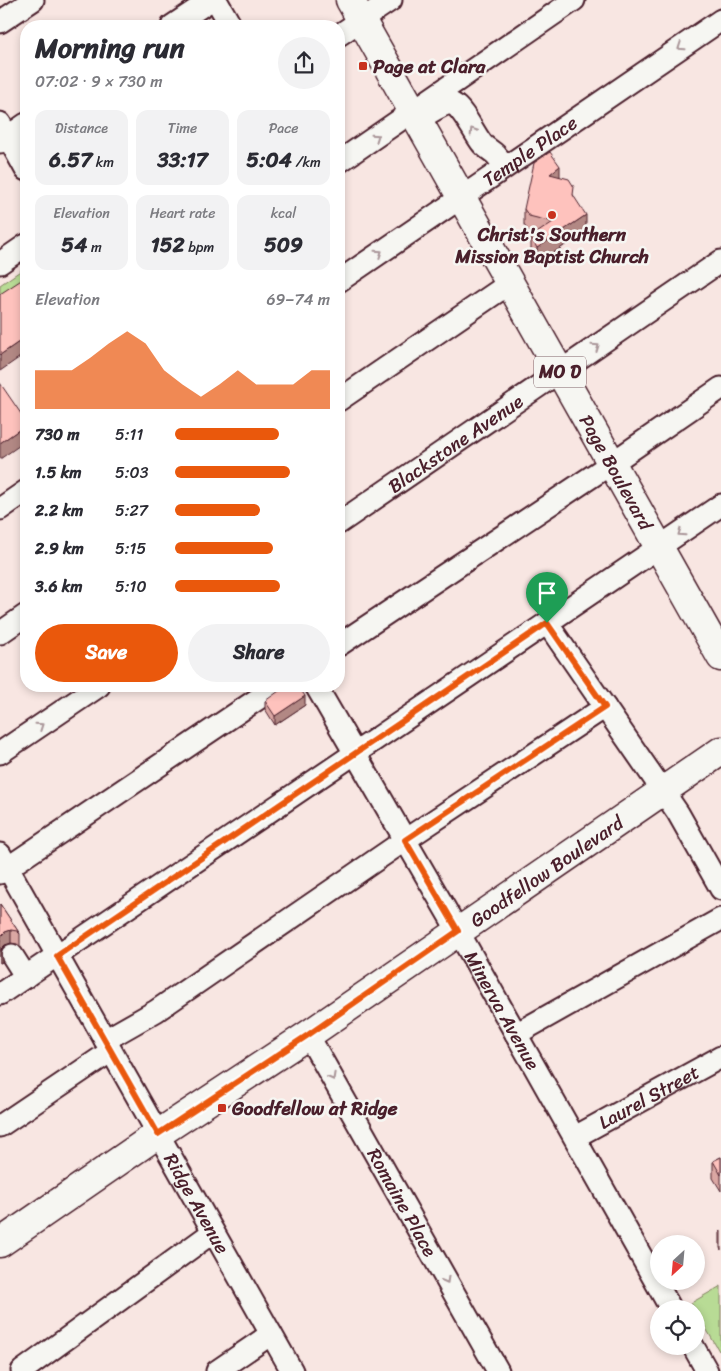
<!DOCTYPE html>
<html lang="en">
<head>
<meta charset="utf-8">
<style>
  :root { --surface:#fff; --page:#f2f2f3; --text:#2b2b33; --muted:#7c7c81; --accent:#ea580c }
  body { margin:0; font-family:Sriracha,sans-serif; background:var(--page); color:var(--text); height:100vh; display:flex; flex-direction:column; font-size:19px; white-space:nowrap }
  * { box-sizing:border-box; margin:0 }
  p { font-size:16px; color:var(--muted) }
  .icon { flex:none; width:28px; height:28px; fill:none; stroke:currentColor; stroke-width:2; stroke-linecap:round; stroke-linejoin:round }
  .map { position:relative; flex:1; overflow:hidden }
  .details { position:absolute; left:20px; top:20px; width:325px; height:672px; display:flex; flex-direction:column; background:var(--surface); border-radius:20px; box-shadow:0 2px 8px #0003 }
  .details>* { flex:none }
  .needle { width:32px; rotate:206deg }
  .fabs { position:absolute; left:650px; top:1235px; display:grid; gap:10px }
  .fabs a { display:grid; place-items:center; width:55px; height:55px; border-radius:50%; background:var(--surface); box-shadow:0 2px 8px #0003; font-size:25px }
  .pin { position:absolute; display:grid; place-items:center; width:42px; height:42px; color:#fff; margin:-51px -21px; border-radius:50% 50% 50% 0; rotate:-45deg; box-shadow:0 0 5px #0007 }
  .pin .icon { rotate:45deg }
  .round { display:grid; place-items:center; flex:none; width:52px; height:52px; border-radius:26px; background:var(--page) }
  .headline { display:flex; align-items:center; justify-content:space-between; height:85px; padding:0 15px }
  h1 { font-size:28px; font-weight:800; line-height:38px }
  .metrics { display:grid; grid-template-columns:repeat(3,1fr); gap:8px; height:85px; padding:5px 15px }
  .metrics div { display:grid; align-content:center; border-radius:12px; background:var(--page); text-align:center }
  .metrics b { font-size:21px; font-weight:800 }
  .metrics small { font-size:14px; font-weight:400 }
  .metrics p { font-size:14px }
  .chart { height:140px; padding:10px 15px }
  .chart p { display:flex; justify-content:space-between }
  .chart svg { width:100%; height:90px; margin-top:5px; fill:var(--accent); opacity:.7 }
  .button { display:flex; gap:10px; margin-top:auto; padding:10px 15px }
  .button a { flex:1; height:58px; border-radius:30px; background:var(--accent); color:#fff; font-size:20px; font-weight:800; line-height:58px; text-align:center }
  .button a+a { background:var(--page); color:var(--text) }
  ul { padding:0 15px; list-style:none; font-size:16px }
  li { display:grid; grid-template-columns:80px 60px 1fr; align-items:center; height:38px }
  li i { height:12px; border-radius:6px; background:var(--accent) }
  .map>svg:first-child { display:block }
  .green { fill:#b8db95; stroke:#817d60 }
  .lines { fill:none; stroke-linecap:round; stroke-linejoin:round }
  .minor-casing { stroke:#4a1f2b; stroke-width:25 }
  .major-casing { stroke:#4a1f2b; stroke-width:31 }
  .minor { stroke:#f6f6f2; stroke-width:21 }
  .major { stroke:#f6f6f2; stroke-width:28 }
  .wall { fill:#daa7a3; stroke:#4a1f2b }
  .shaded-wall { fill:#b28884; stroke:#4a1f2b }
  .building { fill:#fec2bd; stroke:#4a1f2b }
  .oneway { stroke:#a99598 }
  .route-casing { stroke:#fff; stroke-width:10 }
  .route { stroke:#ea580c; stroke-width:6 }
  .poi-dot { fill:#c8321e; stroke:#f6f6f2; stroke-width:2 }
  .labels { text-anchor:middle; dominant-baseline:central; stroke-width:5; stroke-linejoin:round; paint-order:stroke }
  .shield { fill:#f6f6f2; stroke:#7e6067; stroke-width:1 }
  .shield-label { font-size:18px; font-weight:bold; fill:#4a1f2b }
  .poi-label { font-size:19px; font-weight:bold; fill:#4a1f2b; stroke:#f6f6f2; text-anchor:start }
  .street-label { font-size:19px; fill:#4a1f2b; stroke:#f6f6f2 }
</style>
</head>
<body>
<div class="map">
<svg width="721" height="1371" viewBox="0 0 721 1371">
  <rect width="100%" height="100%" fill="#f8e6e2"/>
  <filter id="ink" filterUnits="userSpaceOnUse"><feTurbulence type="fractalNoise" baseFrequency=".02" numOctaves="2"/><feDisplacementMap in="SourceGraphic" scale="10" xChannelSelector="R" yChannelSelector="G"/><feConvolveMatrix kernelMatrix="1 2 1 2 8 2 1 2 1" color-interpolation-filters="sRGB"/></filter>
  <g filter="url(#ink)">
    <path class="green" d="M 26,267 L 26,293 L 0,310 L 0,285 Z
      M 721,1286 L 721,1349 L 719,1351 L 696,1311 L 696,1309 L 695,1309 L 691,1303 Z"/>
    <g class="lines">
      <defs>
        <g id="minor">
          <path d="M 216,0 L 231,26"/>
          <path d="M 0,22 L 33,0"/>
          <path d="M 172,26 L 211,0"/>
          <path d="M 339,35 L 391,0"/>
          <path d="M 424,116 C 430,113 445,102 453,104 C 463,109 474,133 481,142 C 485,148 491,150 496,155 C 499,158 502,163 505,167"/>
          <path d="M 0,123 L 26,170"/>
          <path d="M 0,142 L 26,124"/>
          <path d="M 339,162 L 574,0"/>
          <path d="M 0,263 L 26,245"/>
          <path id="s1" d="M 339,281 L 721,20"/>
          <path d="M 339,400 L 510,283"/>
          <path d="M 0,509 L 26,491"/>
          <path id="s2" d="M 339,523 L 721,261"/>
          <path d="M 547,623 L 678,813 L 721,889"/>
          <path d="M 0,633 L 26,615"/>
          <path d="M 339,645 L 612,463 L 721,388"/>
          <path id="s3" d="M 316,686 L 458,931 L 671,1309"/>
          <path d="M 0,753 L 99,686"/>
          <path id="s4" d="M 0,854 L 292,1371"/>
          <path d="M 0,873 L 277,686"/>
          <path d="M 12,955 L 26,977"/>
          <path d="M 0,994 L 721,505"/>
          <path d="M 516,1034 L 721,919"/>
          <path id="s5" d="M 308,1035 L 498,1371"/>
          <path d="M 105,1040 L 156,1011 L 405,840 L 605,707"/>
          <path d="M 0,1126 L 111,1051"/>
          <path id="s6" d="M 575,1137 L 721,1057"/>
          <path d="M 693,1346 L 707,1371"/>
          <path d="M 22,1371 L 213,1232"/>
          <path d="M 217,1371 L 271,1334"/>
        </g>
        <g id="major">
          <path id="s7" d="M 350,0 L 721,657"/>
          <path id="s8" d="M 0,1243 L 158,1134 L 308,1035 L 721,751"/>
        </g>
      </defs>
      <use href="#minor" class="minor-casing"/>
      <use href="#major" class="major-casing"/>
      <use href="#minor" class="minor"/>
      <use href="#major" class="major"/>
    </g>
    <path class="wall" d="M 560,177 L 574,196 L 586,231 L 537,264 L 531,253 L 531,237 L 535,234 L 529,232 L 524,225 L 524,209 Z
      M 265,701 L 305,705 L 275,725 L 265,709 Z
      M 0,904 L 20,934 L 20,946 L 17,944 L 11,943 L 5,945 L 1,949 L 2,962 L 0,963 Z
      M 721,1157 L 721,1191 L 713,1178 L 713,1161 Z
      M 721,1231 L 721,1250 L 720,1248 L 720,1232 Z"/>
    <path class="shaded-wall" d="M 560,166 L 560,183 L 550,174 Z
      M 586,215 L 586,231 L 537,264 L 537,248 Z
      M 26,337 L 26,353 L 0,371 L 0,355 Z
      M 26,425 L 26,441 L 0,459 L 0,443 Z
      M 305,696 L 305,705 L 275,725 L 275,716 Z
      M 11,930 L 11,943 L 5,945 L 1,949 L 2,962 L 0,963 L 0,941 L 1,936 L 5,932 Z"/>
    <path class="building" d="M 550,152 L 560,166 L 550,174 L 569,179 L 574,187 L 573,195 L 586,215 L 537,248 L 531,237 L 553,222 L 529,216 L 524,209 L 534,163 Z
      M 26,277 L 26,337 L 0,355 L 0,294 Z
      M 0,383 L 26,421 L 26,425 L 0,443 Z
      M 286,686 L 298,686 L 305,696 L 275,716 L 265,701 Z
      M 0,904 L 20,934 L 17,931 L 11,930 L 5,932 L 1,936 L 0,941 Z
      M 721,1157 L 721,1175 L 713,1161 Z"/>
    <defs><path id="oneway-chevron" d="M-2-3.5L2.5 0L-2 3.5" fill="none" stroke-width="1.6" stroke-linecap="round" stroke-linejoin="round" transform="scale(1.25)"/></defs>
    <g class="oneway">
      <use href="#oneway-chevron" transform="translate(681 47) rotate(146)"/>
      <use href="#oneway-chevron" transform="translate(473 131) rotate(-123)"/>
      <use href="#oneway-chevron" transform="translate(376 137) rotate(-34)"/>
      <use href="#oneway-chevron" transform="translate(379 253) rotate(-34)"/>
      <use href="#oneway-chevron" transform="translate(596 347) rotate(-35)"/>
      <use href="#oneway-chevron" transform="translate(681 533) rotate(146)"/>
      <use href="#oneway-chevron" transform="translate(40 726) rotate(-34)"/>
      <use href="#oneway-chevron" transform="translate(332 1077) rotate(61)"/>
      <use href="#oneway-chevron" transform="translate(446 1280) rotate(61)"/>
    </g>
  </g>
  <g class="lines" filter="url(#ink)">
    <defs>
      <path id="route" d="M 547,623 L 605,707 L 405,840 L 458,931 L 308,1035 L 158,1134 L 57,956 Z"/>
    </defs>
    <use href="#route" class="route-casing"/>
    <use href="#route" class="route"/>
  </g>
  <g class="poi-dot">
    <rect x="358" y="61" width="10" height="10" rx="2.5"/>
    <circle cx="552" cy="215" r="5"/>
    <rect x="217" y="1103" width="10" height="10" rx="2.5"/>
  </g>
  <g class="labels">
    <rect class="shield" x="534" y="356.5" width="52" height="31" rx="4"/>
    <g class="shield-label">
      <text x="560" y="372">MO D</text>
    </g>
    <g class="poi-label">
      <text x="373" y="66">Page at Clara</text>
      <text x="552" y="234" text-anchor="middle">Christ's Southern<tspan x="552" dy="22">Mission Baptist Church</tspan></text>
      <text x="232" y="1108">Goodfellow at Ridge</text>
    </g>
    <g class="street-label">
      <text stroke="none"><textPath href="#s1" startOffset="231">Temple Place</textPath></text>
      <text stroke="none"><textPath href="#s2" startOffset="141">Blackstone Avenue</textPath></text>
      <text stroke="none"><textPath href="#s7" startOffset="542">Page Boulevard</textPath></text>
      <text stroke="none"><textPath href="#s8" startOffset="661">Goodfellow Boulevard</textPath></text>
      <text stroke="none"><textPath href="#s3" startOffset="374">Minerva Avenue</textPath></text>
      <text stroke="none"><textPath href="#s6" startOffset="84">Laurel Street</textPath></text>
      <text stroke="none"><textPath href="#s5" startOffset="192">Romaine Place</textPath></text>
      <text stroke="none"><textPath href="#s4" startOffset="401">Ridge Avenue</textPath></text>
    </g>
  </g>
</svg>
<div class="fabs">
<a><svg class="needle" viewBox="-14 -14 28 28"><path d="M0-13l5 13h-10z" fill="#e53935"/><path d="M0 13l5-13h-10z" fill="#7c7c81"/></svg></a>
<a><svg class="icon" aria-label="locate" viewBox="0 0 24 24"><circle cx="12" cy="12" r="6"/><path d="M12 2v4M12 18v4M2 12h4M18 12h4"/></svg></a>
</div>
<div class="pin" style="left:547px;top:623px;background:#1e9e55"><svg class="icon" aria-label="arrive" viewBox="0 0 24 24"><path d="M6 21V4h12l-3 4 3 4H6"/></svg></div>
<section class="details">
<div class="headline"><div><h1>Morning run</h1><p>07:02 · 9 × 730 m</p></div><a class="round"><svg class="icon" aria-label="share" viewBox="0 0 24 24"><path d="M12 15V3M7 8l5-5 5 5M5 13v7h14v-7"/></svg></a></div>
<div class="metrics">
<div><p>Distance</p><b>6.57<small> km</small></b></div>
<div><p>Time</p><b>33:17</b></div>
<div><p>Pace</p><b>5:04<small> /km</small></b></div>
</div>
<div class="metrics">
<div><p>Elevation</p><b>54<small> m</small></b></div>
<div><p>Heart rate</p><b>152<small> bpm</small></b></div>
<div><p>kcal</p><b>509</b></div>
</div>
<div class="chart"><p><span>Elevation</span>69–74 m</p>
<svg viewBox="0 0 160 44" preserveAspectRatio="none"><path d="M0 44V25L10 25L20 25L30 19L40 12L50 6L60 12L70 25L80 32L90 38L100 32L110 25L120 32L130 32L140 32L150 25L160 25V44z"/></svg>
</div>
<ul>
<li><b>730 m</b>5:11<i style="width:67%"></i></li>
<li><b>1.5 km</b>5:03<i style="width:74%"></i></li>
<li><b>2.2 km</b>5:27<i style="width:55%"></i></li>
<li><b>2.9 km</b>5:15<i style="width:63%"></i></li>
<li><b>3.6 km</b>5:10<i style="width:68%"></i></li>
</ul>
<div class="button"><a>Save</a><a>Share</a></div>
</section>
</div>
</body>
</html>
